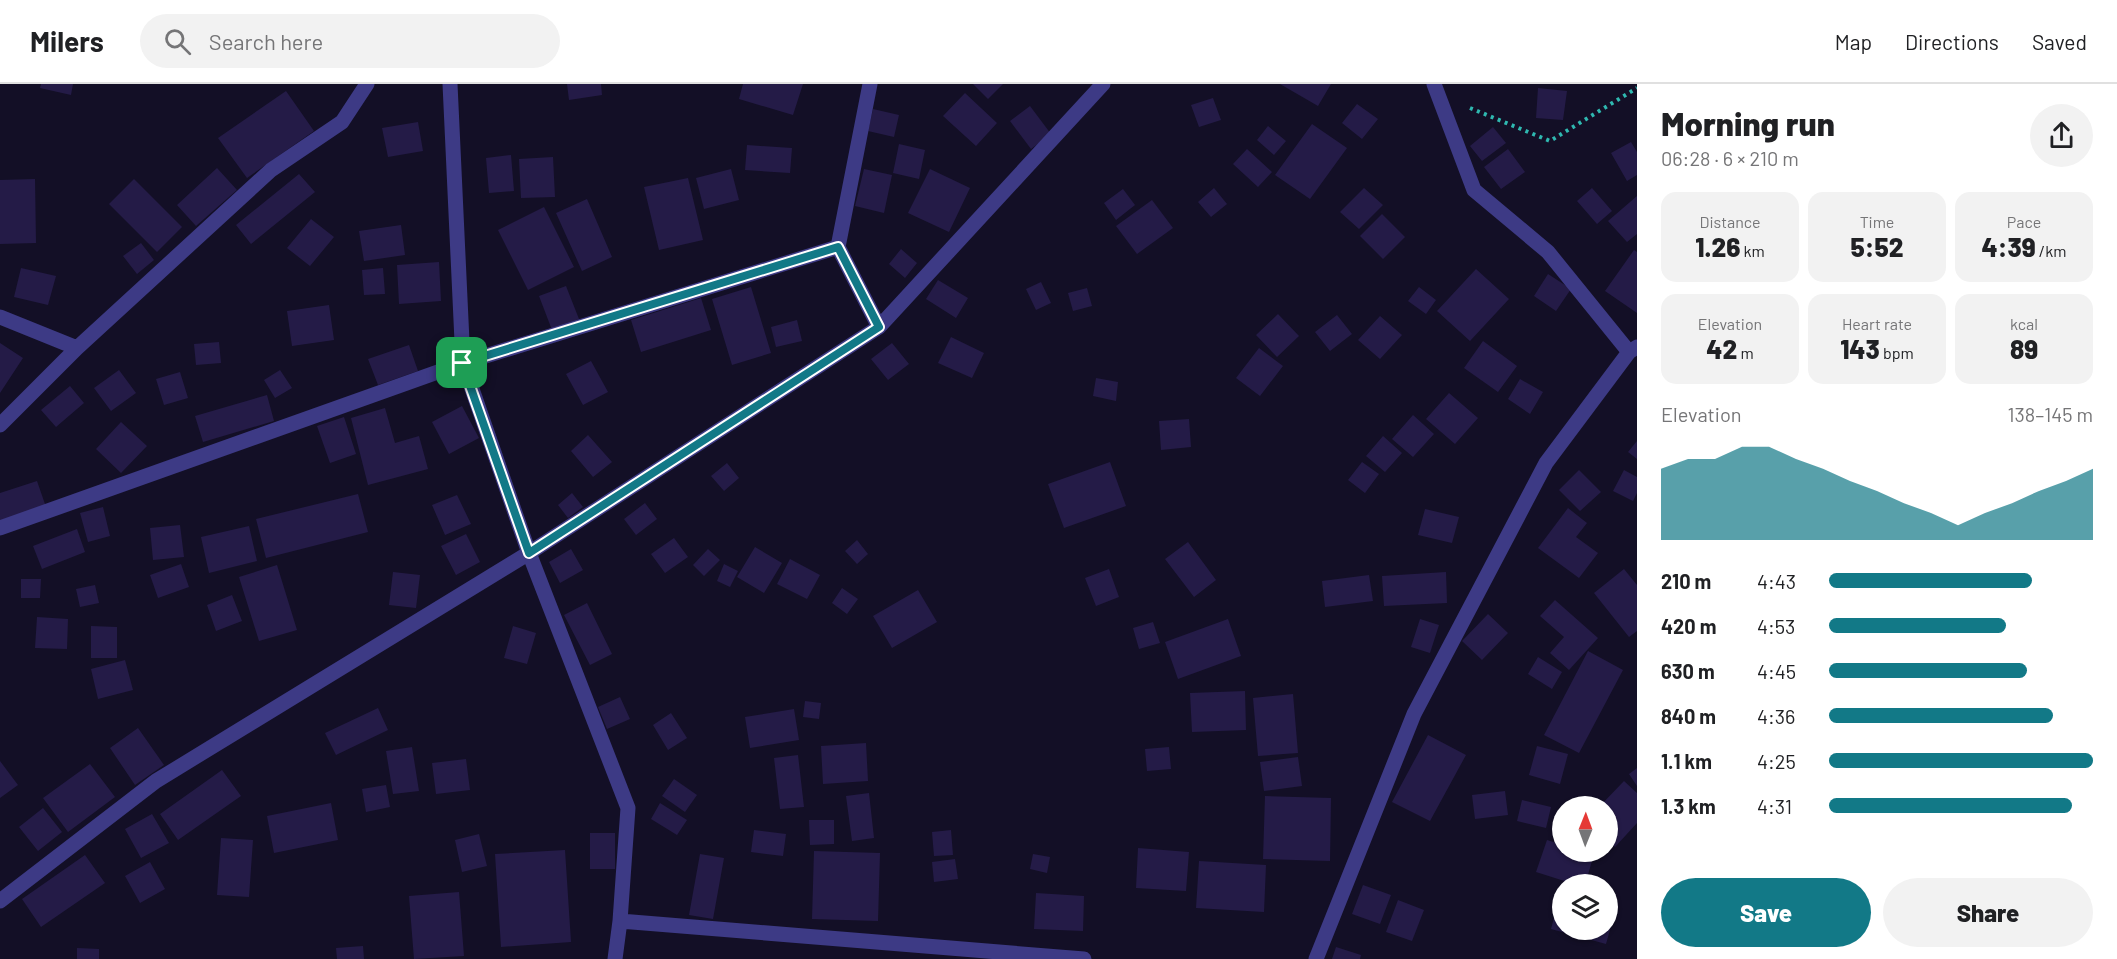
<!DOCTYPE html>
<html lang="en">
<head>
<meta charset="utf-8">
<style>
  :root { --surface:#fff; --page:#f2f2f2; --text:#202124; --muted:#757577; --line:#e0e0e0; --accent:#127987 }
  body { margin:0; font-family:Barlow,sans-serif; background:var(--page); color:var(--text); height:100vh; display:flex; flex-direction:column; font-size:22px; white-space:nowrap }
  * { box-sizing:border-box; margin:0 }
  p { font-size:20px; color:var(--muted) }
  .icon { flex:none; width:33px; height:33px; fill:none; stroke:currentColor; stroke-width:2; stroke-linecap:round; stroke-linejoin:round }
  .map { position:relative; flex:1; overflow:hidden }
  .panel { display:flex; flex-direction:column; background:var(--surface); width:480px }
  .panel>* { flex:none }
  .needle { width:39px; rotate:1deg }
  .fabs { position:absolute; left:1552px; top:712px; display:grid; gap:12px }
  .fabs a { display:grid; place-items:center; width:66px; height:66px; border-radius:50%; background:var(--surface); box-shadow:0 2px 4px #0004; font-size:30px }
  .pin { position:absolute; display:grid; place-items:center; width:51px; height:51px; color:#fff; margin:-26px; border-radius:12px; box-shadow:0 3px 9px #0006 }
  .round { display:grid; place-items:center; flex:none; width:63px; height:63px; border-radius:32px; background:var(--page) }
  .head { display:flex; align-items:center; justify-content:space-between; height:102px; padding:0 24px }
  h1 { font-size:33px; font-weight:800; line-height:45px }
  .metrics { display:grid; grid-template-columns:repeat(3,1fr); gap:9px; height:102px; padding:6px 24px }
  .metrics div { display:grid; align-content:center; border-radius:15px; background:var(--page); text-align:center }
  .metrics b { font-size:26px; font-weight:800 }
  .metrics small { font-size:16px; font-weight:400 }
  .metrics p { font-size:16px }
  .chart { height:168px; padding:12px 24px }
  .chart p { display:flex; justify-content:space-between }
  .chart svg { width:100%; height:108px; margin-top:6px; fill:var(--accent); opacity:.7 }
  .action { display:flex; gap:12px; margin-top:auto; padding:12px 24px }
  .action a { flex:1; height:69px; border-radius:36px; background:var(--accent); color:#fff; font-size:24px; font-weight:800; line-height:69px; text-align:center }
  .action a+a { background:var(--page); color:var(--text) }
  ul { padding:0 24px; list-style:none; font-size:20px }
  li { display:grid; grid-template-columns:96px 72px 1fr; align-items:center; height:45px }
  li i { height:15px; border-radius:8px; background:var(--accent) }
  header { display:flex; align-items:center; gap:36px; box-sizing:border-box; height:84px; padding:0 30px; background:var(--surface); border-bottom:2px solid var(--line) }
  header strong { font-size:28px }
  nav { display:flex; gap:33px; margin-inline-start:auto; font-size:21px }
  .search { width:420px; height:54px; background:var(--page); display:flex; align-items:center; gap:15px; box-sizing:border-box; padding:0 21px; border-radius:33px; color:var(--muted); font-size:22px }
  main { display:flex; flex:1; min-height:0 }
  .map>svg:first-child { display:block }
  .building { fill:#241b47 }
  .lines { fill:none; stroke-linecap:round; stroke-linejoin:round }
  .path { stroke:#2fb8b0; stroke-width:4; stroke-dasharray:3 4.5; stroke-linecap:butt }
  .minor { stroke:#3d3a85; stroke-width:15 }
  .route-casing { stroke:#fff; stroke-width:12 }
  .route { stroke:#127987; stroke-width:8 }
</style>
</head>
<body>
<header>
<strong>Milers</strong>
<div class="search"><svg class="icon" aria-label="search" viewBox="0 0 24 24"><circle cx="10" cy="10" r="6"/><path d="M15 15l6 6"/></svg>Search here</div>
<nav><a>Map</a><a>Directions</a><a>Saved</a></nav>
</header>
<main>
<div class="map">
<svg width="1637" height="875" viewBox="0 0 1637 875">
  <rect width="100%" height="100%" fill="#130f26"/>
  <path class="building" d="M 41,0 L 73,0 L 71,11 L 40,4 Z
    M 567,0 L 601,0 L 602,11 L 569,16 Z
    M 743,0 L 803,0 L 793,31 L 739,15 Z
    M 973,0 L 1003,0 L 988,15 Z
    M 1280,0 L 1331,0 L 1318,22 Z
    M 1538,4 L 1567,7 L 1563,36 L 1536,34 Z
    M 286,7 L 314,47 L 247,94 L 218,54 Z
    M 965,9 L 997,39 L 976,62 L 943,32 Z
    M 1213,14 L 1221,36 L 1199,43 L 1191,21 Z
    M 1357,20 L 1378,35 L 1362,55 L 1342,39 Z
    M 1030,22 L 1051,50 L 1031,65 L 1010,37 Z
    M 873,25 L 899,31 L 894,53 L 868,47 Z
    M 418,38 L 423,67 L 388,73 L 382,44 Z
    M 1312,40 L 1347,64 L 1310,115 L 1275,91 Z
    M 1268,42 L 1286,57 L 1274,71 L 1257,56 Z
    M 1493,43 L 1506,59 L 1482,77 L 1470,62 Z
    M 1631,58 L 1637,68 L 1637,91 L 1627,97 L 1611,69 Z
    M 899,60 L 925,66 L 919,95 L 893,89 Z
    M 747,61 L 792,64 L 790,89 L 745,86 Z
    M 1247,65 L 1272,88 L 1258,103 L 1233,80 Z
    M 1508,65 L 1525,88 L 1501,105 L 1484,83 Z
    M 511,71 L 514,107 L 489,109 L 486,74 Z
    M 553,73 L 555,113 L 521,114 L 519,75 Z
    M 217,84 L 237,106 L 196,142 L 177,121 Z
    M 731,85 L 739,116 L 704,125 L 696,94 Z
    M 864,85 L 892,91 L 884,129 L 855,122 Z
    M 930,85 L 970,104 L 949,148 L 908,129 Z
    M 299,90 L 315,108 L 251,160 L 236,141 Z
    M 688,94 L 703,156 L 659,166 L 644,103 Z
    M 35,95 L 36,159 L 0,160 L 0,96 Z
    M 134,95 L 182,143 L 157,168 L 109,120 Z
    M 1214,104 L 1227,120 L 1211,133 L 1198,118 Z
    M 1364,104 L 1383,121 L 1359,145 L 1340,128 Z
    M 1592,104 L 1612,127 L 1597,140 L 1577,117 Z
    M 1123,105 L 1135,121 L 1116,136 L 1104,119 Z
    M 1637,112 L 1637,150 L 1627,158 L 1608,137 Z
    M 587,115 L 612,173 L 582,187 L 556,129 Z
    M 1152,116 L 1173,144 L 1137,170 L 1116,142 Z
    M 544,123 L 574,183 L 528,206 L 498,146 Z
    M 1382,130 L 1405,153 L 1383,175 L 1360,152 Z
    M 311,135 L 334,153 L 310,182 L 287,164 Z
    M 401,141 L 405,171 L 364,177 L 359,147 Z
    M 141,159 L 154,176 L 137,190 L 123,172 Z
    M 901,165 L 917,179 L 905,194 L 889,180 Z
    M 1634,166 L 1637,168 L 1637,229 L 1605,207 Z
    M 439,178 L 441,217 L 399,220 L 397,181 Z
    M 21,184 L 56,192 L 48,221 L 14,213 Z
    M 383,184 L 385,210 L 364,211 L 362,186 Z
    M 1476,185 L 1509,215 L 1470,257 L 1437,227 Z
    M 1548,190 L 1571,205 L 1556,227 L 1534,212 Z
    M 938,196 L 968,214 L 956,234 L 926,215 Z
    M 1041,198 L 1051,219 L 1036,226 L 1026,205 Z
    M 566,202 L 579,235 L 552,246 L 539,212 Z
    M 751,203 L 771,269 L 732,281 L 712,215 Z
    M 1419,203 L 1436,216 L 1426,230 L 1408,217 Z
    M 1087,204 L 1092,222 L 1073,227 L 1068,209 Z
    M 701,214 L 711,246 L 641,268 L 631,236 Z
    M 329,221 L 334,256 L 292,262 L 287,227 Z
    M 1278,230 L 1299,252 L 1277,273 L 1256,251 Z
    M 1337,231 L 1352,250 L 1330,267 L 1315,248 Z
    M 1380,232 L 1402,251 L 1380,275 L 1358,256 Z
    M 797,236 L 802,257 L 776,263 L 771,243 Z
    M 951,253 L 984,269 L 972,294 L 938,279 Z
    M 1483,257 L 1517,282 L 1498,308 L 1464,284 Z
    M 219,258 L 221,279 L 196,281 L 194,260 Z
    M 0,259 L 23,274 L 0,309 Z
    M 892,259 L 909,280 L 888,296 L 871,275 Z
    M 409,261 L 418,287 L 378,301 L 368,275 Z
    M 1259,264 L 1283,282 L 1260,312 L 1236,294 Z
    M 591,277 L 608,308 L 583,321 L 566,290 Z
    M 119,286 L 136,309 L 111,327 L 94,304 Z
    M 280,286 L 292,304 L 275,314 L 264,296 Z
    M 180,288 L 188,314 L 164,321 L 156,295 Z
    M 1096,294 L 1118,298 L 1116,317 L 1093,312 Z
    M 1520,295 L 1543,308 L 1530,330 L 1508,315 Z
    M 70,302 L 84,319 L 56,343 L 41,326 Z
    M 1449,309 L 1478,334 L 1455,360 L 1426,335 Z
    M 267,311 L 274,337 L 203,358 L 195,332 Z
    M 462,322 L 479,354 L 449,370 L 432,338 Z
    M 385,324 L 395,359 L 419,352 L 428,385 L 368,401 L 351,334 Z
    M 1413,331 L 1434,350 L 1413,373 L 1392,355 Z
    M 344,333 L 356,370 L 330,379 L 317,342 Z
    M 1189,335 L 1191,363 L 1161,366 L 1159,337 Z
    M 121,338 L 147,362 L 121,389 L 96,365 Z
    M 588,351 L 612,378 L 593,393 L 571,367 Z
    M 1383,352 L 1402,369 L 1385,388 L 1366,372 Z
    M 1637,357 L 1637,375 L 1628,368 Z
    M 1110,378 L 1126,422 L 1064,444 L 1048,400 Z
    M 1362,378 L 1379,390 L 1365,409 L 1348,396 Z
    M 727,379 L 739,394 L 724,407 L 711,392 Z
    M 1579,386 L 1601,408 L 1580,427 L 1559,406 Z
    M 1624,386 L 1637,393 L 1637,409 L 1633,417 L 1613,407 Z
    M 37,397 L 46,423 L 0,439 L 0,409 Z
    M 572,409 L 583,423 L 568,434 L 558,421 Z
    M 358,410 L 368,448 L 266,474 L 256,435 Z
    M 457,411 L 471,440 L 445,451 L 432,421 Z
    M 645,419 L 657,435 L 636,451 L 624,435 Z
    M 103,423 L 110,452 L 88,458 L 80,429 Z
    M 1568,424 L 1587,439 L 1576,453 L 1598,469 L 1579,494 L 1538,464 Z
    M 1425,425 L 1459,433 L 1452,459 L 1418,451 Z
    M 180,441 L 184,473 L 153,476 L 150,444 Z
    M 249,442 L 257,477 L 209,489 L 201,453 Z
    M 77,445 L 85,468 L 42,485 L 33,462 Z
    M 466,450 L 480,478 L 456,491 L 441,462 Z
    M 674,454 L 688,473 L 665,489 L 651,470 Z
    M 857,456 L 868,470 L 857,480 L 845,467 Z
    M 1188,458 L 1216,496 L 1194,513 L 1165,475 Z
    M 755,463 L 782,479 L 764,509 L 737,493 Z
    M 571,465 L 583,486 L 560,499 L 549,478 Z
    M 708,465 L 720,476 L 704,492 L 693,481 Z
    M 790,475 L 820,491 L 807,515 L 777,500 Z
    M 181,480 L 189,503 L 158,514 L 150,491 Z
    M 724,480 L 738,487 L 730,503 L 717,497 Z
    M 277,481 L 297,546 L 259,557 L 239,493 Z
    M 1109,485 L 1119,513 L 1096,522 L 1085,494 Z
    M 1624,485 L 1637,501 L 1637,547 L 1629,553 L 1594,509 Z
    M 393,488 L 420,491 L 416,524 L 389,521 Z
    M 1446,488 L 1447,519 L 1384,522 L 1382,492 Z
    M 1369,491 L 1373,517 L 1325,523 L 1322,497 Z
    M 21,495 L 41,495 L 40,514 L 21,514 Z
    M 95,501 L 99,519 L 80,523 L 76,505 Z
    M 842,504 L 858,515 L 847,530 L 832,519 Z
    M 918,506 L 937,538 L 892,564 L 873,532 Z
    M 232,511 L 242,537 L 216,547 L 207,521 Z
    M 1555,516 L 1598,554 L 1569,586 L 1550,569 L 1564,553 L 1540,532 Z
    M 587,519 L 612,570 L 590,581 L 564,531 Z
    M 1488,530 L 1508,549 L 1482,576 L 1462,557 Z
    M 37,533 L 68,535 L 67,565 L 35,564 Z
    M 1228,535 L 1241,572 L 1178,595 L 1165,558 Z
    M 1420,535 L 1439,541 L 1430,569 L 1411,563 Z
    M 1153,538 L 1160,559 L 1139,565 L 1133,544 Z
    M 91,542 L 117,543 L 117,574 L 91,574 Z
    M 513,542 L 536,549 L 527,580 L 504,574 Z
    M 1588,567 L 1623,586 L 1579,669 L 1544,651 Z
    M 1538,573 L 1562,588 L 1552,605 L 1528,590 Z
    M 125,576 L 133,606 L 98,615 L 91,585 Z
    M 1245,607 L 1246,646 L 1192,648 L 1190,609 Z
    M 1293,610 L 1298,669 L 1258,672 L 1253,614 Z
    M 620,613 L 630,635 L 607,645 L 598,623 Z
    M 805,617 L 821,619 L 819,635 L 803,633 Z
    M 378,624 L 388,646 L 336,671 L 325,649 Z
    M 794,625 L 799,656 L 750,664 L 745,633 Z
    M 671,629 L 687,654 L 668,666 L 653,641 Z
    M 138,644 L 164,681 L 135,701 L 110,664 Z
    M 1428,651 L 1466,671 L 1430,737 L 1392,718 Z
    M 866,659 L 868,697 L 823,700 L 821,662 Z
    M 1537,662 L 1568,670 L 1560,700 L 1529,691 Z
    M 412,663 L 419,707 L 393,710 L 386,667 Z
    M 1169,663 L 1171,685 L 1147,687 L 1145,665 Z
    M 798,671 L 804,723 L 780,725 L 774,674 Z
    M 1298,673 L 1302,702 L 1264,707 L 1260,678 Z
    M 466,675 L 470,706 L 436,710 L 432,679 Z
    M 0,677 L 18,701 L 0,714 Z
    M 90,680 L 115,713 L 68,748 L 43,714 Z
    M 1637,684 L 1637,702 L 1629,690 Z
    M 222,686 L 241,712 L 178,756 L 160,730 Z
    M 674,695 L 697,711 L 685,728 L 662,712 Z
    M 1624,697 L 1637,709 L 1637,739 L 1615,763 L 1608,757 L 1608,723 L 1599,723 Z
    M 386,701 L 390,723 L 366,728 L 362,705 Z
    M 1505,707 L 1508,731 L 1475,735 L 1472,711 Z
    M 869,709 L 874,754 L 852,757 L 846,712 Z
    M 1265,712 L 1331,714 L 1330,777 L 1263,775 Z
    M 1522,716 L 1551,723 L 1546,744 L 1517,737 Z
    M 331,719 L 338,756 L 274,769 L 267,732 Z
    M 660,719 L 687,736 L 677,751 L 651,735 Z
    M 43,724 L 62,748 L 38,767 L 19,743 Z
    M 152,730 L 169,759 L 141,774 L 125,745 Z
    M 809,736 L 834,736 L 834,760 L 810,761 Z
    M 754,746 L 786,750 L 783,772 L 751,768 Z
    M 951,746 L 953,771 L 934,772 L 932,748 Z
    M 590,749 L 615,749 L 615,785 L 590,785 Z
    M 479,750 L 487,782 L 462,788 L 455,756 Z
    M 221,754 L 253,756 L 249,813 L 217,811 Z
    M 1547,756 L 1563,761 L 1563,768 L 1587,768 L 1594,770 L 1585,801 L 1577,801 L 1536,788 Z
    M 1138,764 L 1189,768 L 1186,807 L 1136,804 Z
    M 565,766 L 571,858 L 501,863 L 495,770 Z
    M 814,767 L 880,769 L 878,837 L 812,835 Z
    M 700,770 L 724,774 L 713,835 L 689,831 Z
    M 1033,770 L 1050,773 L 1047,789 L 1030,785 Z
    M 85,771 L 105,799 L 41,843 L 22,815 Z
    M 955,775 L 958,795 L 934,798 L 932,778 Z
    M 1199,777 L 1266,781 L 1264,828 L 1196,824 Z
    M 150,778 L 165,805 L 140,819 L 125,792 Z
    M 1363,801 L 1391,811 L 1380,840 L 1352,830 Z
    M 1562,804 L 1563,846 L 1608,846 L 1608,819 L 1617,821 L 1606,860 L 1551,845 Z
    M 459,808 L 464,872 L 414,875 L 409,812 Z
    M 1036,809 L 1084,812 L 1083,847 L 1034,845 Z
    M 1398,816 L 1424,826 L 1412,857 L 1386,848 Z
    M 363,862 L 364,875 L 337,875 L 336,864 Z
    M 1336,863 L 1361,871 L 1360,875 L 1332,875 Z
    M 77,864 L 99,865 L 99,875 L 77,875 Z"/>
  <g class="lines">
    <path class="path" d="M 1470,24 L 1550,57 L 1637,4"/>
    <path class="minor" d="M 450,0 L 463,279 L 529,469 L 628,724 L 620,837
      M 870,0 L 838,163 L 879,243
      M 1434,0 L 1474,106 L 1548,168 L 1629,268
      M 0,233 L 77,264
      M 0,341 L 77,264 L 271,86 L 342,38 L 367,0
      M 0,444 L 463,279 L 838,163
      M 0,817 L 156,697 L 529,469 L 879,243 L 1103,0
      M 615,875 L 620,837 L 1084,875
      M 1316,875 L 1414,630 L 1546,379 L 1629,268 L 1637,263"/>
  </g>
  <g class="lines">
    <defs>
      <path id="route" d="M 838,163 L 879,243 L 529,469 L 462,279 Z"/>
    </defs>
    <use href="#route" class="route-casing"/>
    <use href="#route" class="route"/>
  </g>
</svg>
<div class="fabs">
<a><svg class="needle" viewBox="-14 -14 28 28"><path d="M0-13l5 13h-10z" fill="#e53935"/><path d="M0 13l5-13h-10z" fill="#757577"/></svg></a>
<a><svg class="icon" aria-label="layers" viewBox="0 0 24 24"><path d="M12 4l9 5-9 5-9-5zM3 14l9 5 9-5"/></svg></a>
</div>
<div class="pin" style="left:462px;top:279px;background:#1e9e55"><svg class="icon" aria-label="arrive" viewBox="0 0 24 24"><path d="M6 21V4h12l-3 4 3 4H6"/></svg></div>
</div>
<section class="panel">
<div class="head"><div><h1>Morning run</h1><p>06:28 · 6 × 210 m</p></div><a class="round"><svg class="icon" aria-label="share" viewBox="0 0 24 24"><path d="M12 15V3M7 8l5-5 5 5M5 13v7h14v-7"/></svg></a></div>
<div class="metrics">
<div><p>Distance</p><b>1.26<small> km</small></b></div>
<div><p>Time</p><b>5:52</b></div>
<div><p>Pace</p><b>4:39<small> /km</small></b></div>
</div>
<div class="metrics">
<div><p>Elevation</p><b>42<small> m</small></b></div>
<div><p>Heart rate</p><b>143<small> bpm</small></b></div>
<div><p>kcal</p><b>89</b></div>
</div>
<div class="chart"><p><span>Elevation</span>138–145 m</p>
<svg viewBox="0 0 160 44" preserveAspectRatio="none"><path d="M0 44V15L10 11L20 11L30 6L40 6L50 11L60 15L70 20L80 24L90 29L100 33L110 38L120 33L130 29L140 24L150 20L160 15V44z"/></svg>
</div>
<ul>
<li><b>210 m</b>4:43<i style="width:77%"></i></li>
<li><b>420 m</b>4:53<i style="width:67%"></i></li>
<li><b>630 m</b>4:45<i style="width:75%"></i></li>
<li><b>840 m</b>4:36<i style="width:85%"></i></li>
<li><b>1.1 km</b>4:25<i style="width:100%"></i></li>
<li><b>1.3 km</b>4:31<i style="width:92%"></i></li>
</ul>
<div class="action"><a>Save</a><a>Share</a></div>
</section>
</main>
</body>
</html>
